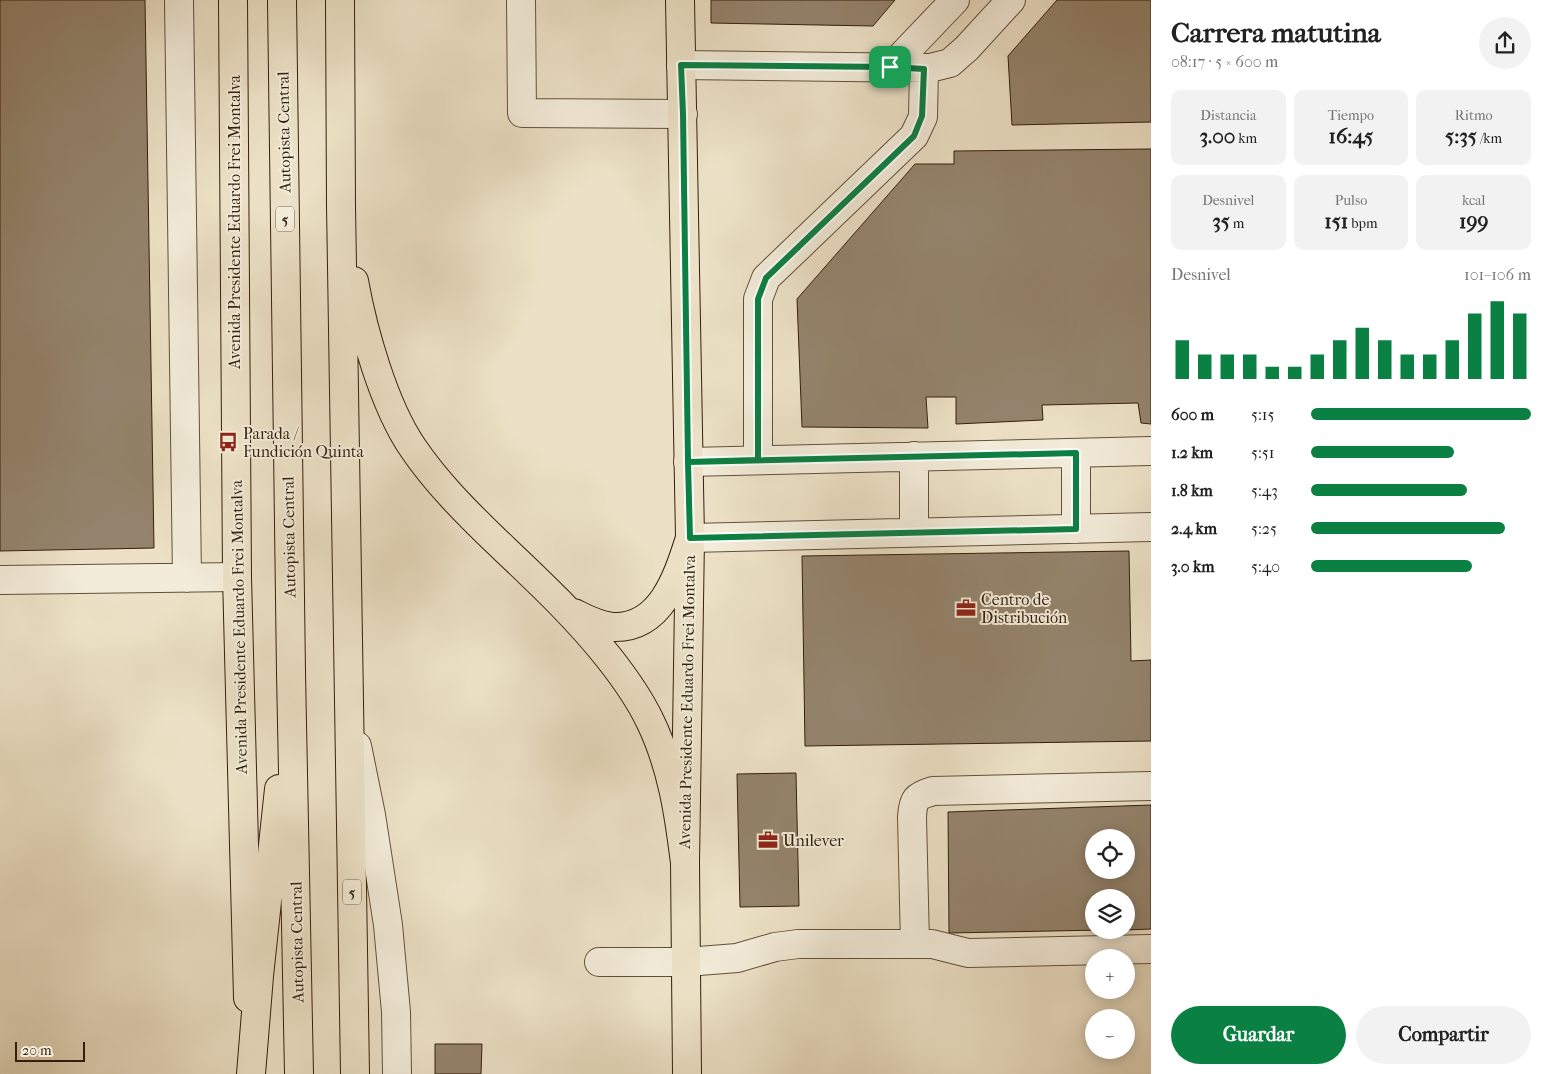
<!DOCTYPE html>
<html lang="es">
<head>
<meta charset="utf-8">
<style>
  :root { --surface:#fff; --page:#f2f2f2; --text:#222; --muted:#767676; --accent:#0b8043 }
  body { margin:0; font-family:"IM FELL French Canon",serif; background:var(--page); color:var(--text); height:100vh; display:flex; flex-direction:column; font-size:19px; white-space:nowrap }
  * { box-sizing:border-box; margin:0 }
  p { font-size:16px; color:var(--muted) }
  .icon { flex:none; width:28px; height:28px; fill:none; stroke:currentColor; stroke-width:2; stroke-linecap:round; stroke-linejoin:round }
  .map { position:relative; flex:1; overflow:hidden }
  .sheet { display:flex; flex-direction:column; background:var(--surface); width:400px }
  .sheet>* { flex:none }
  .tools { position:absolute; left:1085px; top:829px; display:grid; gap:10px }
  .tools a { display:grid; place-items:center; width:50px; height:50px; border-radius:50%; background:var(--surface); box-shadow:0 2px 12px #0003; font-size:25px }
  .scale { position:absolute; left:15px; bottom:12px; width:70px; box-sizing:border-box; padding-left:5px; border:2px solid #341f0d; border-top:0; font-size:14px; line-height:18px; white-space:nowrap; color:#341f0d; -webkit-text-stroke:4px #f3ecda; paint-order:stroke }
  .pin { position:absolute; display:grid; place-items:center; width:42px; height:42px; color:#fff; margin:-21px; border-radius:10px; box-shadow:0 2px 8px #0006 }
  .round { display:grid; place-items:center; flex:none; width:52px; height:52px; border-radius:26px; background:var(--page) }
  .head { display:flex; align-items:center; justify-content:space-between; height:85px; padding:0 20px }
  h1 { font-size:28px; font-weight:700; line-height:38px }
  .stats { display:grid; grid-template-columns:repeat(3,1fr); gap:8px; height:85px; padding:5px 20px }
  .stats div { display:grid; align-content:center; border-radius:10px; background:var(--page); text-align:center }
  .stats b { font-size:21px; font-weight:700 }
  .stats small { font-size:14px; font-weight:400 }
  .stats p { font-size:14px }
  .chart { height:140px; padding:10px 20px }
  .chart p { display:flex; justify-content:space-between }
  .chart svg { width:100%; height:90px; margin-top:5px; stroke:var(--accent); stroke-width:6 }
  .button { display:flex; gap:10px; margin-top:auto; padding:10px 20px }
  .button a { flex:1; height:58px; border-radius:30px; background:var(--accent); color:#fff; font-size:20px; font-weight:700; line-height:58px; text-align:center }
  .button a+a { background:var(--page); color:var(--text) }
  ul { padding:0 20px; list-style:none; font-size:16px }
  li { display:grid; grid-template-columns:80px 60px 1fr; align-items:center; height:38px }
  li i { height:12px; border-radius:6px; background:var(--accent) }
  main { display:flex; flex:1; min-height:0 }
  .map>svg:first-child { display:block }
  .building { fill:#94846d; stroke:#341f0d; fill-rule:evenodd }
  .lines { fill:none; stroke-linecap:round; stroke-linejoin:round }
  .minor-casing { stroke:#62503b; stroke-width:30 }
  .major-casing { stroke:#341f0d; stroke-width:30 }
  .highway-casing { stroke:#341f0d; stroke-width:30 }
  .minor { stroke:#f3ecda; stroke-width:28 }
  .major { stroke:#ece1c6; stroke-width:28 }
  .highway { stroke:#ece1c6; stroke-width:28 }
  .route-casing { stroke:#fff; stroke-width:10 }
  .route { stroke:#0b8043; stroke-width:6 }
  .labels { text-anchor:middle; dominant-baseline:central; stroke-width:4; stroke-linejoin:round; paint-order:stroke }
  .shield { fill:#f3ecda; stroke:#6d5c4a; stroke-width:1 }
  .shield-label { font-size:15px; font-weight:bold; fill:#341f0d }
  .street-label { font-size:16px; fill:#341f0d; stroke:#f3ecda }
  .poi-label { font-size:16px; fill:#341f0d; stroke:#f3ecda; text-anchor:start }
</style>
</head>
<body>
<main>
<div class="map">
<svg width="1151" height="1074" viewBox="0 0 1151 1074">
  <rect width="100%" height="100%" fill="#ece1c6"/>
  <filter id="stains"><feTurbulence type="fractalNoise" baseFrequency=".004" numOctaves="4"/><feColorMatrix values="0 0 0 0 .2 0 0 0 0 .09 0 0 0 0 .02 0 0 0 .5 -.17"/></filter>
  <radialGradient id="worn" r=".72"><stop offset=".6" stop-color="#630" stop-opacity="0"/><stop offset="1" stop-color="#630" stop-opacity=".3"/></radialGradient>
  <path class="building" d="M 0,0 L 145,0 L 154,548 L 0,551 Z
    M 711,0 L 895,0 L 873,26 L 711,23 Z
    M 1057,0 L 1151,0 L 1151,122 L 1012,125 L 1008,56 Z
    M 1151,149 L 1151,424 L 1141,423 L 1138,403 L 1042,405 L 1043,420 L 956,424 L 956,397 L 926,397 L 928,428 L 802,427 L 797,299 L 915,164 L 954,164 L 954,151 Z
    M 1129,551 L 1131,661 L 1151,660 L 1151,741 L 805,746 L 802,556 Z
    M 796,773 L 799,906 L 740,907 L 737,774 Z
    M 1151,805 L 1151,929 L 1126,930 L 1126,898 L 1094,898 L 1094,930 L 1102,930 L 949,933 L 948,812 ZM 1094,838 L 1126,838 L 1126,870 L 1094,870 Z
    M 435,1044 L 482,1044 L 481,1074 L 435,1074 Z"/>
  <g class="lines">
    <defs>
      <path id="minor" d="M 179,0 L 187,578
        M 521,0 L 522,113 L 683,114
        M 681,65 L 930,68 L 950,63 L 967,48 L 1011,0
        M 891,67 L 955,0
        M 758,460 L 758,299 L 766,278 L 914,136 L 923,117 L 924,69
        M 688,462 L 1151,451
        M 1076,529 L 1076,453
        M 914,532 L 914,456
        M 690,538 L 1151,527
        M 0,580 L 237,577
        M 357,746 L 371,815 L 388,925 L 396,1012 L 397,1074
        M 915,944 L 912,817 C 913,799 916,796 933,791 L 1151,786
        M 599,962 L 686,962 L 737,958 L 775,947 L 798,944 L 932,944 L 968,953 L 1151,949"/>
      <path id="major" d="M 233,0 L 237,577 L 248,998
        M 680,0 L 690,538 L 685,863 L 687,1074"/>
      <path id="highway" d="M 282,0 L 291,673 L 299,1074
        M 340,0 L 341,205 L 355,1074
        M 354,281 C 363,331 384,406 413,448 C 436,482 466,512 496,541 C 535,578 575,615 609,658 C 624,677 639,698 650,721 C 672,766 679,814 685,863
        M 574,613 C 586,619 599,626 613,627 C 662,629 678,575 690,538
        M 251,1074 L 259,976 L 279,789"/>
    </defs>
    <use href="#minor" class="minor-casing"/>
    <use href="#major" class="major-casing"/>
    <use href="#highway" class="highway-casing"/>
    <use href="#minor" class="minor"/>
    <use href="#major" class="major"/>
    <use href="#highway" class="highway"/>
  </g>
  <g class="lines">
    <defs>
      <path id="route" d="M 890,67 L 924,69 L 922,116 L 914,136 L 766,278 L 758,299 L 758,460 L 688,462 L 690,538 L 1076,529 L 1076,453 C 947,456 818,459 688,462 L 683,114 L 681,65 L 890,67"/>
    </defs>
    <use href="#route" class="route-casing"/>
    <use href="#route" class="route"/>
  </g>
  <defs>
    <symbol id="bus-bare" viewBox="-9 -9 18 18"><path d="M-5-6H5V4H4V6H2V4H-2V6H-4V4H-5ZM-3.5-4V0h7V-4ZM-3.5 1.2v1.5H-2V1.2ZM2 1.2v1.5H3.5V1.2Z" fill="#8f2418" stroke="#f3ecda" stroke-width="2.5" paint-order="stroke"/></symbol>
    <symbol id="office-bare" viewBox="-9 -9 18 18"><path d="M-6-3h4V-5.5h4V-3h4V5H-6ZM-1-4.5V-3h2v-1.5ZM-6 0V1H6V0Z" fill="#8f2418" stroke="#f3ecda" stroke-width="2.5" paint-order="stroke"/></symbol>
  </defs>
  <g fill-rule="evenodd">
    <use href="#bus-bare" x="214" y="428" width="28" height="28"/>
    <use href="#office-bare" x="952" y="594" width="28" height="28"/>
    <use href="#office-bare" x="754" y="826" width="28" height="28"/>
  </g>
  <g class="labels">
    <g class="shield">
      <rect x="276" y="206.5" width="18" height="25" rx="4"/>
      <rect x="343" y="879.5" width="18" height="25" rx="4"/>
    </g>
    <g class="shield-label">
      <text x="285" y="219">5</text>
      <text x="352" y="892">5</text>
    </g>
    <g class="street-label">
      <text transform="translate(284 132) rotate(-91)">Autopista Central</text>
      <text transform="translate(234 222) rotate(-90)">Avenida Presidente Eduardo Frei Montalva</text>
      <text transform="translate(289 537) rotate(-91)">Autopista Central</text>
      <text transform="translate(239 627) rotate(-91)">Avenida Presidente Eduardo Frei Montalva</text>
      <text transform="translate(687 702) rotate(-89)">Avenida Presidente Eduardo Frei Montalva</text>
      <text transform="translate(297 942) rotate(-91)">Autopista Central</text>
    </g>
    <g class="poi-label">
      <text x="243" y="433">Parada /<tspan x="243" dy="18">Fundición Quinta</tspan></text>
      <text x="981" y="599">Centro de<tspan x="981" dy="18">Distribución</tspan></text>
      <text x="783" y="840">Unilever</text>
    </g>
  </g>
  <rect width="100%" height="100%" filter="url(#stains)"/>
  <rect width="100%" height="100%" fill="url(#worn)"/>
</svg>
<div class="tools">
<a><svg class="icon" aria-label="locate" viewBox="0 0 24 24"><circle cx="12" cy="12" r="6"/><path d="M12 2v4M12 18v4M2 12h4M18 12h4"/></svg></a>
<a><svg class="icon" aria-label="layers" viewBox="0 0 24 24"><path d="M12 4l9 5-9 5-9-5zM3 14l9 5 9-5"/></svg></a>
<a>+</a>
<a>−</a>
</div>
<div class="scale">20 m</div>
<div class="pin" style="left:890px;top:67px;background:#1e9e55"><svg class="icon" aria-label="arrive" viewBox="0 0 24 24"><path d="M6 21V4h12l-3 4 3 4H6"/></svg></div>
</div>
<section class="sheet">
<div class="head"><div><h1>Carrera matutina</h1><p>08:17 · 5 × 600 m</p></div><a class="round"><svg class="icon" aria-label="share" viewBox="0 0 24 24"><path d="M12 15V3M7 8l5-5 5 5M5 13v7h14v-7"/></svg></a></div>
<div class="stats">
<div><p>Distancia</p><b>3.00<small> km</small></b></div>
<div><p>Tiempo</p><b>16:45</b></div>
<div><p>Ritmo</p><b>5:35<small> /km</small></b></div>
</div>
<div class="stats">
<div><p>Desnivel</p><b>35<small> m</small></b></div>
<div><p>Pulso</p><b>151<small> bpm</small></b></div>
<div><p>kcal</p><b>199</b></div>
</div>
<div class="chart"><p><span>Desnivel</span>101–106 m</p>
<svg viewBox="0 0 160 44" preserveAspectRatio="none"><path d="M5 44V25M15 44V32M25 44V32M35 44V32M45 44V38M55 44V38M65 44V32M75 44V25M85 44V19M95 44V25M105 44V32M115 44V32M125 44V25M135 44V12M145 44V6M155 44V12"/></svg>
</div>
<ul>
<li><b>600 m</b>5:15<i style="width:100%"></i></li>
<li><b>1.2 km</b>5:51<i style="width:65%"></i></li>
<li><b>1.8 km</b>5:43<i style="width:71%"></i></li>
<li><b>2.4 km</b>5:25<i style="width:88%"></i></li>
<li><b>3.0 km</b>5:40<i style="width:73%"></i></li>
</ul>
<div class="button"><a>Guardar</a><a>Compartir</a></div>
</section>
</main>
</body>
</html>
